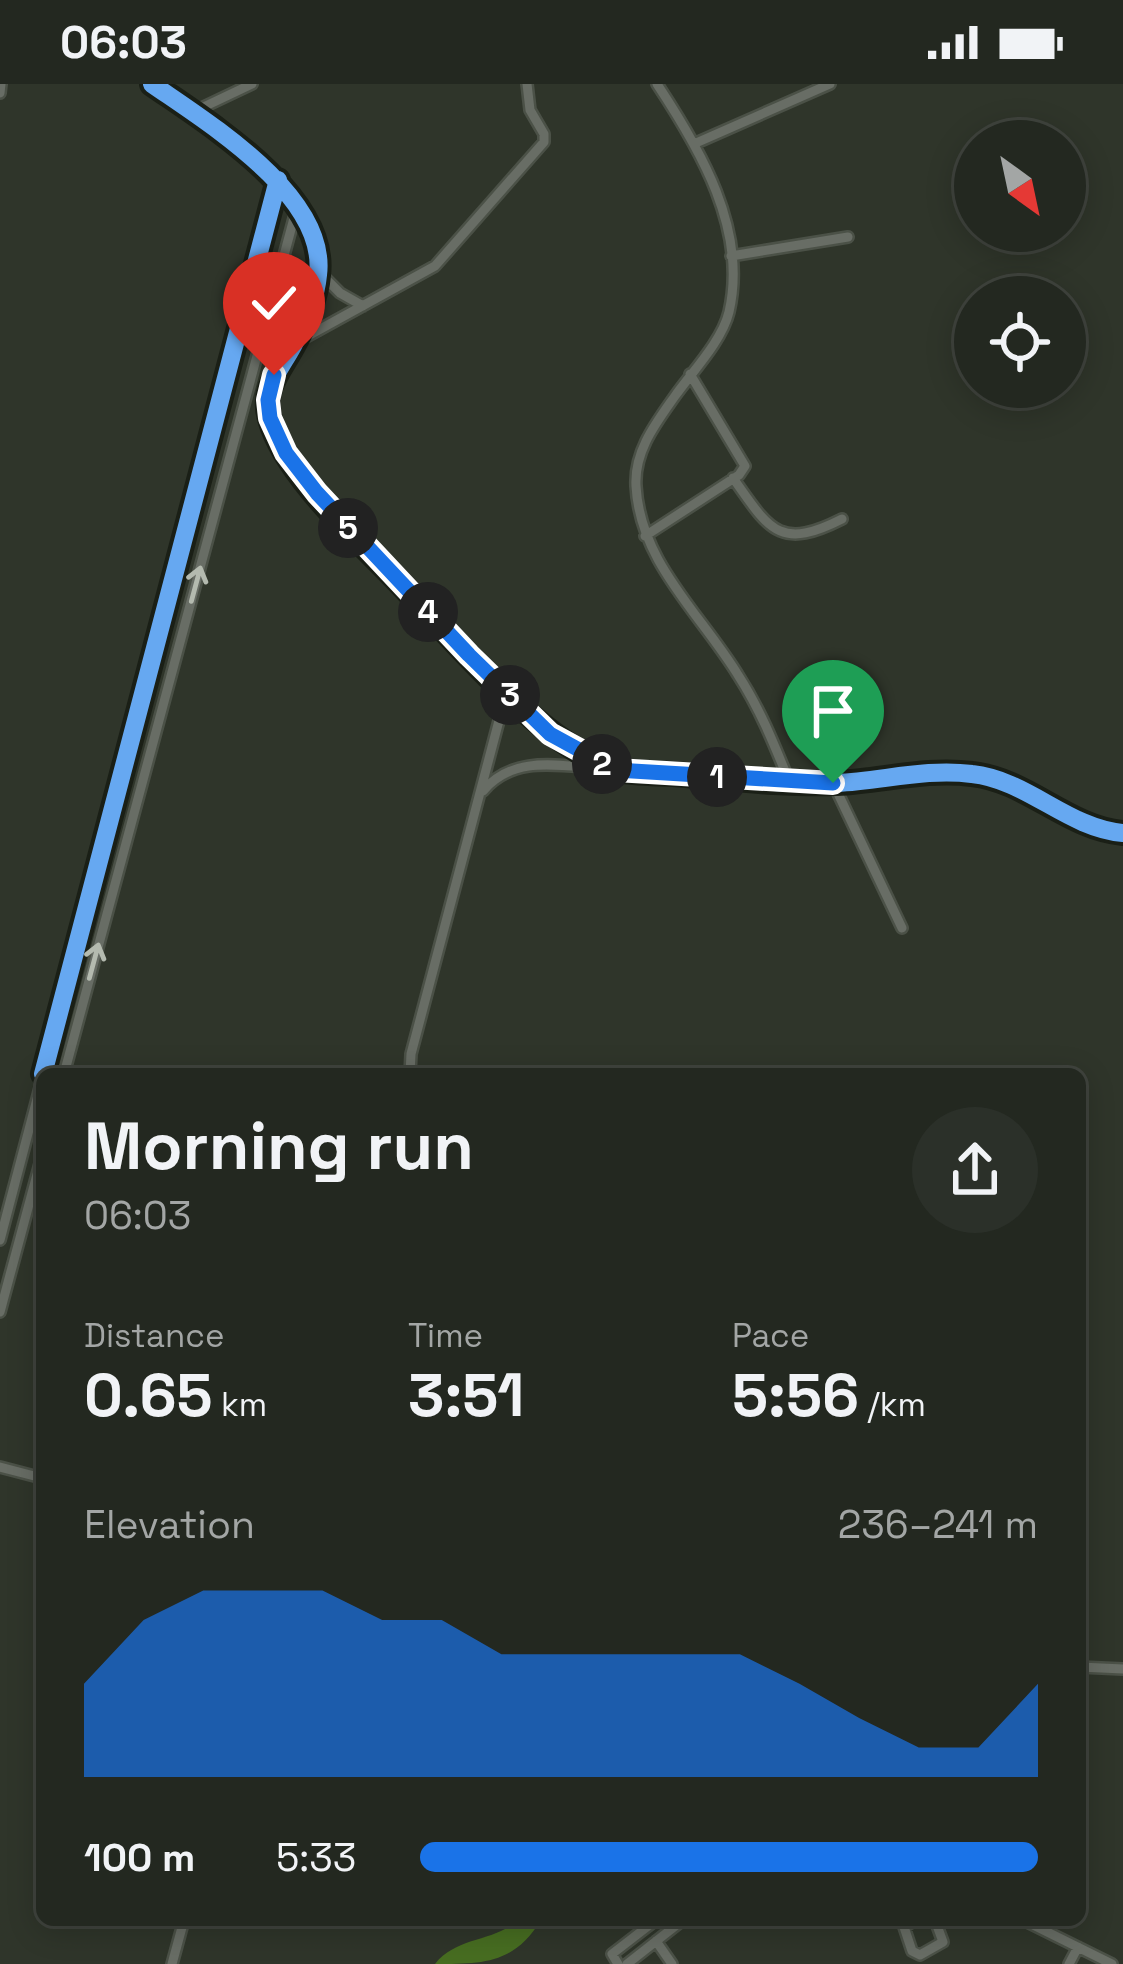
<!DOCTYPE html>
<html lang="en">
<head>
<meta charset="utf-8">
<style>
  :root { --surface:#232820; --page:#2b3029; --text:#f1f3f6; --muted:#a3a6a5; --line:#40443e; --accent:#1a73e8 }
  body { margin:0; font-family:"Space Grotesk",sans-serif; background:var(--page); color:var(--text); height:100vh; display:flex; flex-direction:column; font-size:45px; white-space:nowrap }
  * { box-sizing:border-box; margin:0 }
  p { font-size:39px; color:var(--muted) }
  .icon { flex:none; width:66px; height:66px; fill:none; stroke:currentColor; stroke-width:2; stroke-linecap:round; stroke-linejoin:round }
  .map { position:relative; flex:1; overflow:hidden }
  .details { position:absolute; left:36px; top:984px; width:1050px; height:858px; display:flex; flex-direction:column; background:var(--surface); border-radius:18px; box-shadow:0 6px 30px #0003,0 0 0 3px var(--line) }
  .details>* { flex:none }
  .needle { width:78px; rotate:147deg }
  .tools { position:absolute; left:954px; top:36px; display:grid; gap:24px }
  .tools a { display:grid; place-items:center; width:132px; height:132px; border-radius:50%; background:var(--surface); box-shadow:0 6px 30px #0003,0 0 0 3px var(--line); font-size:60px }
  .pin { position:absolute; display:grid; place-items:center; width:102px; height:102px; color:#fff; margin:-123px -51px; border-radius:50% 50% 50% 0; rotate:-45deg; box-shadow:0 0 12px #0007 }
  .pin .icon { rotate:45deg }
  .km { position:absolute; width:60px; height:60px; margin:-30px; border-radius:50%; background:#222; color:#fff; font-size:33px; line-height:60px; text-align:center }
  .round { display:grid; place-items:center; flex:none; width:126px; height:126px; border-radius:63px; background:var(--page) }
  .overview { display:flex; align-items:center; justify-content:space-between; height:204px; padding:0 48px }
  h1 { font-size:66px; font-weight:800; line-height:90px }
  .metrics { display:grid; grid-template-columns:repeat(3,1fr); gap:18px; height:204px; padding:12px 48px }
  .metrics div { display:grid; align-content:center }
  .metrics b { font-size:60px; font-weight:800 }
  .metrics small { font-size:33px; font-weight:400 }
  .metrics p { font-size:33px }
  .chart { height:336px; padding:24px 48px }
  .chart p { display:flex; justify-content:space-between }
  .chart svg { width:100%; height:216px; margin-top:12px; fill:var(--accent); opacity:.7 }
  ul { padding:0 48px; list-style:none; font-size:39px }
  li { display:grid; grid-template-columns:192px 144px 1fr; align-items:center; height:90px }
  li i { height:30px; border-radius:15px; background:var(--accent) }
  .status { display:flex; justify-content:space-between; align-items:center; height:84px; padding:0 60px; background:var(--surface); direction:ltr }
  .status svg { height:33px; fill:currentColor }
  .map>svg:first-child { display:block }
  .water { fill:#476d21 }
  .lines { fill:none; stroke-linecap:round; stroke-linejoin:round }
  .minor-casing { stroke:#4b5147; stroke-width:14 }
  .minor { stroke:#686d65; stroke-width:9 }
  .cycleway-casing { stroke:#1a1f16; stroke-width:26 }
  .cycleway { stroke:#66a8f1; stroke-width:18 }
  .oneway { stroke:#b4baaf }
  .route-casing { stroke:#fff; stroke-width:24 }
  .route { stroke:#1a73e8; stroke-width:15 }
</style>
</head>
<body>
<div class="status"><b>06:03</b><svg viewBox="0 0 49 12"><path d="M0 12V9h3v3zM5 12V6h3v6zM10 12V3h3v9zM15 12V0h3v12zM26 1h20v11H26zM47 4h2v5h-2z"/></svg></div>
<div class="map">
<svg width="1123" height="1880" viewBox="0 0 1123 1880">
  <rect width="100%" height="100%" fill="#2f352a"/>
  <path class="water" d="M 518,1836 L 541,1836 C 514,1880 483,1880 435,1880 C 457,1852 495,1858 518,1836 Z"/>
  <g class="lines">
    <defs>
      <path id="minor" d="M 152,0 C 208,39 328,112 318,191 C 316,213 305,240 294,260 C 281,285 261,304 270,335 C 286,392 359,456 399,498 C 456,557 535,654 610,683 C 628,690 653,689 673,690 C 726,694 783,701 837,699 C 882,697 926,684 972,690 C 1028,696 1067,744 1123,749
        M 657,0 C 700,65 748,146 729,228 C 722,257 692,288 675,312 C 656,339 634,367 636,402 C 640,478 700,529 738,591 C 760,625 774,660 789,697
        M 0,9 L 1,0
        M 193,28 L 252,0
        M 696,59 L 830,0
        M 731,172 L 848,153
        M 320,189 L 340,209 L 363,222
        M 295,259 L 435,182 L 544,58 L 544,50 L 530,26 L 527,0
        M 733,394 C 769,445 779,467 842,435
        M 645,452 L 739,391 L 745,382 L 690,290
        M 833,699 L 902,844
        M 483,707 C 515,669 563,683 607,685
        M 43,990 L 278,96
        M 64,990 L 297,123
        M 410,990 L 411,970 L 501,629 L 497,599
        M 0,1156 L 42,996
        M 0,1228 L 42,1072
        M 0,1383 L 42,1394
        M 1080,1583 L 1123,1585
        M 915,1836 L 904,1843 L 912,1867 L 920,1871 L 943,1858 L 935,1836
        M 1023,1836 L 1112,1880
        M 656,1857 L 672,1880
        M 172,1880 L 184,1836
        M 618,1880 L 612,1870 L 656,1836
        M 627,1880 L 683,1836
        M 1069,1880 L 1078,1863"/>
    </defs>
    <use href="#minor" class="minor-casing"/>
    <use href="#minor" class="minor"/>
    <defs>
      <path id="cycleway" d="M 152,0 C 208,39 328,112 318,191 C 316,213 305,240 294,260 C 281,285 261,304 270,335 C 286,392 359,456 399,498 C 456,557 535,654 610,683 C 628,690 653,689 673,690 C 726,694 783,701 837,699 C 882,697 926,684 972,690 C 1028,696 1067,744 1123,749
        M 43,990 L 278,96"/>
    </defs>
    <use href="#cycleway" class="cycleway-casing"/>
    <use href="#cycleway" class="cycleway"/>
  </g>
  <defs><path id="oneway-shaft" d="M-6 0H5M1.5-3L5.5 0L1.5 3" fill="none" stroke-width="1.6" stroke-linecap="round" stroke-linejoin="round" transform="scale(3)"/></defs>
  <g class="oneway">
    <use href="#oneway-shaft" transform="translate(196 500) rotate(-75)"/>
    <use href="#oneway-shaft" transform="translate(94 877) rotate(-75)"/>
  </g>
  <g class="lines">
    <defs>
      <path id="route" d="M 274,291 L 268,316 L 270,334 L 286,369 L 317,409 L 469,571 L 550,650 L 616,686 L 833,699"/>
    </defs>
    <use href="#route" class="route-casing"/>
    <use href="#route" class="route"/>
  </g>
</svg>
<div class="tools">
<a><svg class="needle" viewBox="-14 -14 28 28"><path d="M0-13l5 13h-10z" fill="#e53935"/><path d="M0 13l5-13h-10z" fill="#a3a6a5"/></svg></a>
<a><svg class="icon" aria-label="locate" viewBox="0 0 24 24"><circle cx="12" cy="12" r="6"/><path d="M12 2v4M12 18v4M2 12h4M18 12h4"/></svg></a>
</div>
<div class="pin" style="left:833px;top:699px;background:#1e9e55"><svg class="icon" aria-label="arrive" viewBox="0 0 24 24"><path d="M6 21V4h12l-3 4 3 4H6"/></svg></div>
<div class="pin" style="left:274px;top:291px;background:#d93025"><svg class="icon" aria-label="check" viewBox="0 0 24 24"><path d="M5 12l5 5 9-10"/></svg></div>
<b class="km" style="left:717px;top:693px">1</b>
<b class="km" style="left:602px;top:680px">2</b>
<b class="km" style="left:510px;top:611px">3</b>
<b class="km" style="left:428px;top:528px">4</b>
<b class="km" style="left:348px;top:444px">5</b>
<section class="details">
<div class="overview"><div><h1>Morning run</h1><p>06:03</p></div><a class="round"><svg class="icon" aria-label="share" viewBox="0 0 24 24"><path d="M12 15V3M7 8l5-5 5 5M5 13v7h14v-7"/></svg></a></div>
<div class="metrics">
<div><p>Distance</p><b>0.65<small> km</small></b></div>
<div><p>Time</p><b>3:51</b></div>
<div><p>Pace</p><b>5:56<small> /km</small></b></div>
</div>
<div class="chart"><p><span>Elevation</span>236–241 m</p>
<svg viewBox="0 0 160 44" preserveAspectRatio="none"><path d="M0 44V25L10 12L20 6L30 6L40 6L50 12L60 12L70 19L80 19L90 19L100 19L110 19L120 25L130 32L140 38L150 38L160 25V44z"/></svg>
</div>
<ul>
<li><b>100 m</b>5:33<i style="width:100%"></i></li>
</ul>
</section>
</div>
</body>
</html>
